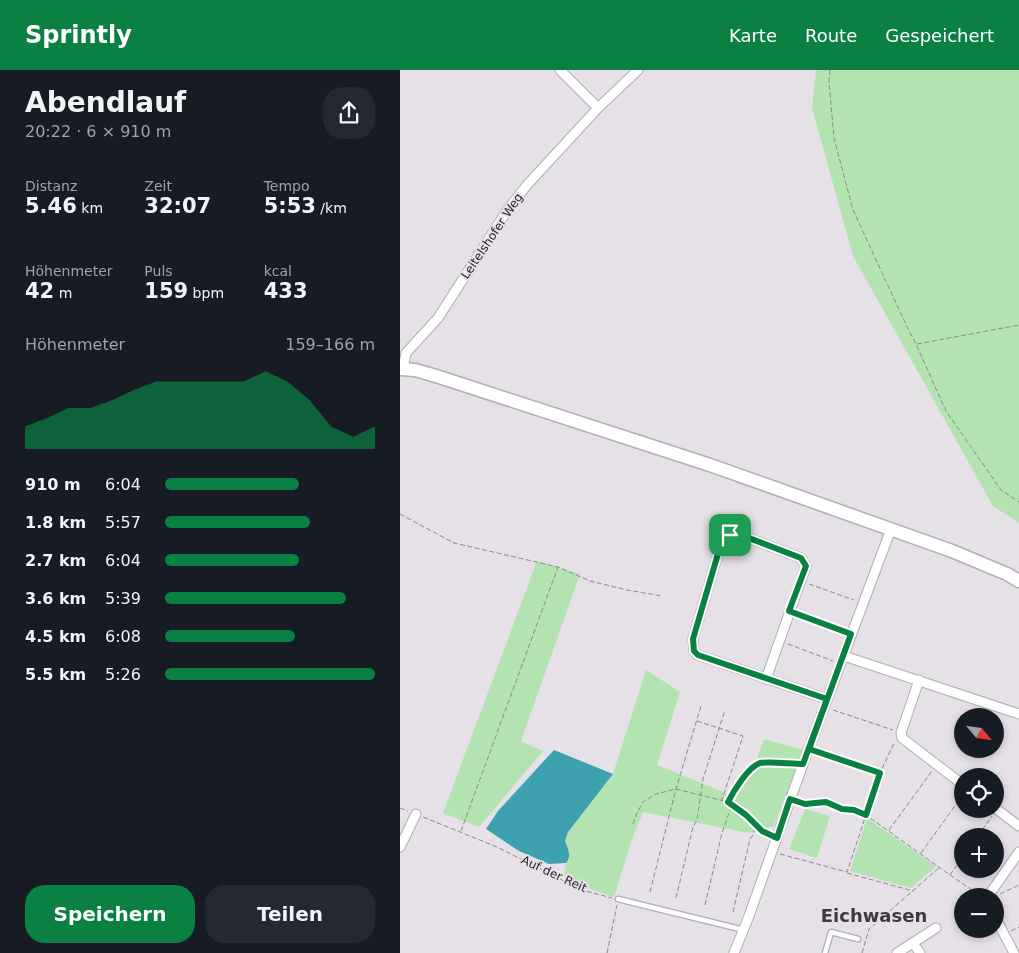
<!DOCTYPE html>
<html lang="de">
<head>
<meta charset="utf-8">
<style>
  :root { --surface:#171b24; --page:#242831; --text:#f1f3f6; --muted:#9ea1a6; --accent:#0b8043 }
  body { margin:0; font-family:"DejaVu Sans",sans-serif; background:var(--page); color:var(--text); height:100vh; display:flex; flex-direction:column; font-size:19px; white-space:nowrap }
  * { box-sizing:border-box; margin:0 }
  p { font-size:16px; color:var(--muted) }
  .icon { flex:none; width:28px; height:28px; fill:none; stroke:currentColor; stroke-width:2; stroke-linecap:round; stroke-linejoin:round }
  .map { position:relative; flex:1; overflow:hidden }
  .panel { display:flex; flex-direction:column; background:var(--surface); width:400px }
  .panel>* { flex:none }
  .needle { width:32px; rotate:119deg }
  .controls { position:absolute; left:554px; top:638px; display:grid; gap:10px }
  .controls a { display:grid; place-items:center; width:50px; height:50px; border-radius:50%; background:var(--surface); box-shadow:0 2px 8px #0003; font-size:25px }
  .pin { position:absolute; display:grid; place-items:center; width:42px; height:42px; color:#fff; margin:-21px; border-radius:10px; box-shadow:0 2px 8px #0006 }
  .round { display:grid; place-items:center; flex:none; width:52px; height:52px; border-radius:20px; background:var(--page) }
  .head { display:flex; align-items:center; justify-content:space-between; height:85px; padding:0 25px }
  h1 { font-size:28px; font-weight:600; line-height:38px }
  .stats { display:grid; grid-template-columns:repeat(3,1fr); gap:8px; height:85px; padding:5px 25px }
  .stats div { display:grid; align-content:center }
  .stats b { font-size:21px; font-weight:600 }
  .stats small { font-size:14px; font-weight:400 }
  .stats p { font-size:14px }
  .chart { height:140px; padding:10px 25px }
  .chart p { display:flex; justify-content:space-between }
  .chart svg { width:100%; height:90px; margin-top:5px; fill:var(--accent); opacity:.7 }
  .cta { display:flex; gap:10px; margin-top:auto; padding:10px 25px }
  .cta a { flex:1; height:58px; border-radius:20px; background:var(--accent); color:#fff; font-size:20px; font-weight:600; line-height:58px; text-align:center }
  .cta a+a { background:var(--page); color:var(--text) }
  ul { padding:0 25px; list-style:none; font-size:16px }
  li { display:grid; grid-template-columns:80px 60px 1fr; align-items:center; height:38px }
  li i { height:12px; border-radius:6px; background:var(--accent) }
  header { display:flex; align-items:center; gap:30px; box-sizing:border-box; height:70px; padding:0 25px; background:var(--accent); color:#fff }
  header strong { font-size:24px }
  nav { display:flex; gap:28px; margin-inline-start:auto; font-size:18px }
  main { display:flex; flex:1; min-height:0 }
  .map>svg:first-child { display:block }
  .green { fill:#b3e3b0 }
  .water { fill:#3ea1b0 }
  .lines { fill:none; stroke-linecap:round; stroke-linejoin:round }
  .service-casing { stroke:#b0adb3; stroke-width:7 }
  .minor-casing { stroke:#b0adb3; stroke-width:11 }
  .secondary-casing { stroke:#b0adb3; stroke-width:15 }
  .path { stroke:#8c898d; stroke-width:1; stroke-dasharray:5 2.5; stroke-linecap:butt }
  .service { stroke:#fff; stroke-width:4.5 }
  .minor { stroke:#fff; stroke-width:9 }
  .secondary { stroke:#fff; stroke-width:12 }
  .route-casing { stroke:#fff; stroke-width:10 }
  .route { stroke:#0b8043; stroke-width:6 }
  .labels { text-anchor:middle; dominant-baseline:central; stroke-width:4; stroke-linejoin:round; paint-order:stroke }
  .street-label { font-size:12px; fill:#29282a; stroke:#e5e1e7 }
  .district-label { font-size:18px; font-weight:bold; fill:#3d393e; stroke:#e5e1e7 }
</style>
</head>
<body>
<header>
<strong>Sprintly</strong>
<nav><a>Karte</a><a>Route</a><a>Gespeichert</a></nav>
</header>
<main>
<section class="panel">
<div class="head"><div><h1>Abendlauf</h1><p>20:22 · 6 × 910 m</p></div><a class="round"><svg class="icon" aria-label="share" viewBox="0 0 24 24"><path d="M12 15V3M7 8l5-5 5 5M5 13v7h14v-7"/></svg></a></div>
<div class="stats">
<div><p>Distanz</p><b>5.46<small> km</small></b></div>
<div><p>Zeit</p><b>32:07</b></div>
<div><p>Tempo</p><b>5:53<small> /km</small></b></div>
</div>
<div class="stats">
<div><p>Höhenmeter</p><b>42<small> m</small></b></div>
<div><p>Puls</p><b>159<small> bpm</small></b></div>
<div><p>kcal</p><b>433</b></div>
</div>
<div class="chart"><p><span>Höhenmeter</span>159–166 m</p>
<svg viewBox="0 0 160 44" preserveAspectRatio="none"><path d="M0 44V33L10 29L20 24L30 24L40 20L50 15L60 11L70 11L80 11L90 11L100 11L110 6L120 11L130 20L140 33L150 38L160 33V44z"/></svg>
</div>
<ul>
<li><b>910 m</b>6:04<i style="width:64%"></i></li>
<li><b>1.8 km</b>5:57<i style="width:69%"></i></li>
<li><b>2.7 km</b>6:04<i style="width:64%"></i></li>
<li><b>3.6 km</b>5:39<i style="width:86%"></i></li>
<li><b>4.5 km</b>6:08<i style="width:62%"></i></li>
<li><b>5.5 km</b>5:26<i style="width:100%"></i></li>
</ul>
<div class="cta"><a>Speichern</a><a>Teilen</a></div>
</section>
<div class="map">
<svg width="619" height="883" viewBox="0 0 619 883">
  <rect width="100%" height="100%" fill="#e5e1e7"/>
  <path class="green" d="M 416,0 L 619,0 L 619,453 L 593,436 L 453,186 L 412,38 Z
    M 137,491 L 180,504 L 121,671 L 143,681 L 79,757 L 43,743 Z
    M 246,600 L 280,622 L 257,695 L 328,724 L 355,694 L 364,669 L 403,680 L 374,756 L 349,763 L 243,742 L 231,772 L 214,827 L 184,817 L 164,807 L 166,793 L 169,789 L 169,784 L 165,771 L 168,762 L 213,704 Z
    M 405,739 L 430,746 L 417,788 L 389,779 Z
    M 467,748 L 536,796 L 511,818 L 450,801 Z"/>
  <path class="water" d="M 154,680 L 213,704 L 168,762 L 165,771 C 168,779 172,786 166,793 L 149,794 L 119,781 L 86,759 L 98,741 Z"/>
  <g class="lines">
    <defs>
      <path id="service" d="M 218,829 L 344,860
        M 425,883 L 431,862 L 458,869"/>
      <path id="minor" d="M 160,0 L 198,38
        M 3,299 L 6,283 L 38,248 L 108,139 L 127,115 L 198,38 L 238,0
        M 444,586 L 619,644
        M 366,609 L 406,496 L 401,488 L 341,465 L 330,465 L 322,470 L 293,569 L 294,581 L 298,585 L 427,629
        M 519,610 L 501,663 L 502,668 L 562,714
        M 595,738 L 619,756
        M 0,777 L 16,744
        M 590,826 L 591,822 L 619,782
        M 595,847 L 614,883
        M 513,873 L 520,883
        M 334,883 L 349,846 L 403,694 L 491,459
        M 497,883 L 536,858"/>
      <path id="secondary" d="M 0,299 L 15,300 L 33,305 L 310,395 L 552,481 L 607,504 L 619,511"/>
    </defs>
    <use href="#service" class="service-casing"/>
    <use href="#minor" class="minor-casing"/>
    <use href="#secondary" class="secondary-casing"/>
    <path class="path" d="M 430,0 L 429,12 L 434,68 L 453,140 L 509,261 L 516,274 L 546,341 L 601,420 L 619,432
      M 517,274 L 619,255
      M 0,444 L 54,473 L 158,497 L 190,511 L 227,520 L 262,526
      M 409,514 L 454,530
      M 398,544 L 443,561
      M 388,574 L 433,591
      M 433,640 L 493,660
      M 297,651 L 343,666 L 322,730
      M 417,681 L 479,703
      M 328,732 C 332,723 349,697 358,694 C 367,690 385,694 394,694
      M 398,732 L 405,734 L 426,732 L 442,739 L 454,740 L 466,745 L 480,703 L 494,673
      M 0,738 L 8,741
      M 23,747 L 97,777 L 182,820 L 212,828
      M 233,754 L 237,743 L 243,732 L 256,724 L 276,719 L 328,732 L 346,745 L 363,761 L 370,764
      M 489,760 L 532,701
      M 61,761 L 158,497
      M 578,766 L 592,746
      M 521,783 L 562,726
      M 380,784 L 447,802 L 466,745 L 550,805 L 581,826
      M 447,803 L 513,821
      M 550,805 L 562,788
      M 250,822 L 276,719 L 301,636
      M 600,824 L 619,815
      M 276,828 L 293,757 L 297,750 L 303,709 L 325,640
      M 305,835 L 322,763 L 330,740 L 333,736
      M 333,842 L 350,769 L 353,765 L 356,755
      M 611,861 L 619,857
      M 207,883 L 217,835
      M 462,883 L 469,859 L 539,798"/>
    <use href="#service" class="service"/>
    <use href="#minor" class="minor"/>
    <use href="#secondary" class="secondary"/>
  </g>
  <g class="lines">
    <defs>
      <path id="route" d="M 330,465 L 322,470 L 293,569 L 294,581 L 298,585 L 427,629 L 403,694 C 392,694 368,691 360,693 C 348,697 333,722 328,732 L 346,745 L 362,761 L 377,768 L 390,729 L 405,734 L 426,732 L 442,739 L 454,740 L 466,745 L 480,703 L 409,679 L 451,564 L 389,541 L 406,496 L 401,488 L 341,465 L 330,465"/>
    </defs>
    <use href="#route" class="route-casing"/>
    <use href="#route" class="route"/>
  </g>
  <g class="labels">
    <g class="street-label">
      <text transform="translate(92 166) rotate(-56)">Leitelshofer Weg</text>
      <text transform="translate(154 804) rotate(25)">Auf der Reit</text>
    </g>
    <g class="district-label">
      <text x="474" y="845">Eichwasen</text>
    </g>
  </g>
</svg>
<div class="controls">
<a><svg class="needle" viewBox="-14 -14 28 28"><path d="M0-13l5 13h-10z" fill="#e53935"/><path d="M0 13l5-13h-10z" fill="#9ea1a6"/></svg></a>
<a><svg class="icon" aria-label="locate" viewBox="0 0 24 24"><circle cx="12" cy="12" r="6"/><path d="M12 2v4M12 18v4M2 12h4M18 12h4"/></svg></a>
<a>+</a>
<a>−</a>
</div>
<div class="pin" style="left:330px;top:465px;background:#1e9e55"><svg class="icon" aria-label="arrive" viewBox="0 0 24 24"><path d="M6 21V4h12l-3 4 3 4H6"/></svg></div>
</div>
</main>
</body>
</html>
